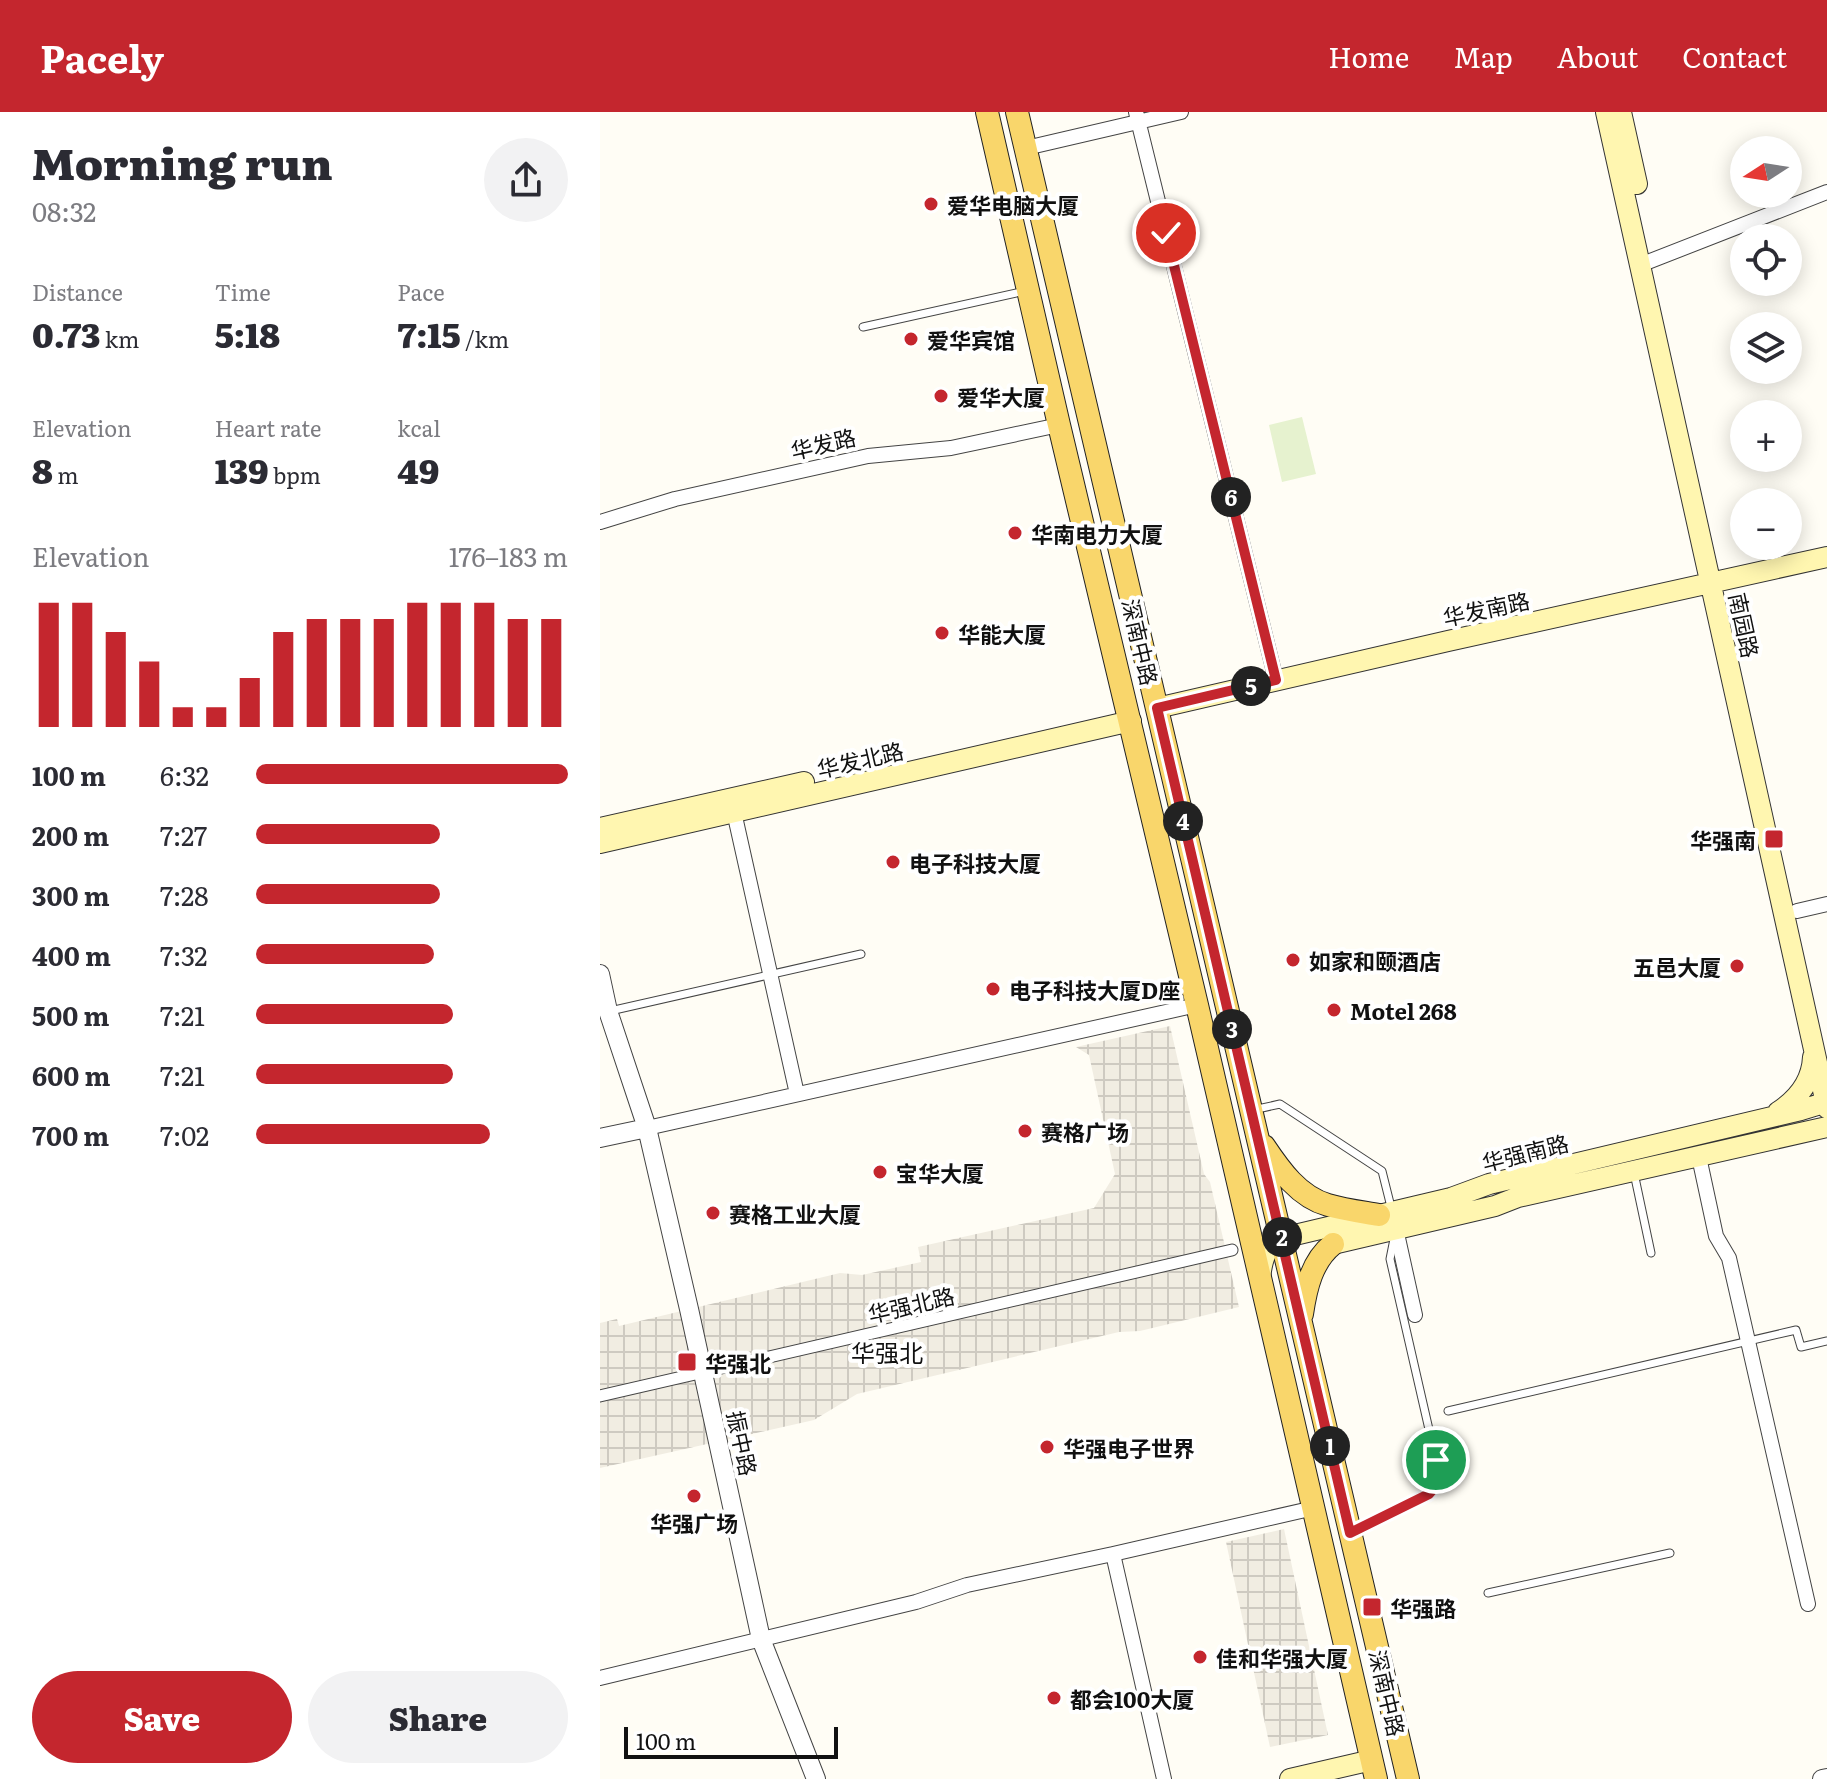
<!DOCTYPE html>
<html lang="en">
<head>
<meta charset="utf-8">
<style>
  :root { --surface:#fff; --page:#f2f2f3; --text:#2b2b33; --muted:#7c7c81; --accent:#c4262e }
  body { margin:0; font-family:Literata,"Noto Sans SC",serif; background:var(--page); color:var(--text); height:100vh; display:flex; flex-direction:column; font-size:30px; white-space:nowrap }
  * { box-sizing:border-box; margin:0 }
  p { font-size:26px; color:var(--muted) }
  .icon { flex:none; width:44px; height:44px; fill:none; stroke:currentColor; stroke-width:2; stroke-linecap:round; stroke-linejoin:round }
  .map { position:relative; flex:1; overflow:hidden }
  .details { display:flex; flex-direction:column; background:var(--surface); width:600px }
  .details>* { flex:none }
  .needle { width:52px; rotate:258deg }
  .controls { position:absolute; left:1130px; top:24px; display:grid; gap:16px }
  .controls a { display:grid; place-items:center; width:72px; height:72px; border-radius:50%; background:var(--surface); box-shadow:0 4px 20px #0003; font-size:40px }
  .scale { position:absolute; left:24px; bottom:20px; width:214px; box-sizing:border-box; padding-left:8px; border:4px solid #111; border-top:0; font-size:22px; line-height:28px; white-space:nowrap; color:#111; -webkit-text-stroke:6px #fff; paint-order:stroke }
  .pin { position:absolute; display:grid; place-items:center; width:68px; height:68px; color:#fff; margin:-34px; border:4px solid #fff; border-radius:50%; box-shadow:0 2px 8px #0007 }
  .km { position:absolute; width:40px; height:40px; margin:-20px; border-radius:50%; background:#222; color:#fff; font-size:22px; line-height:40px; text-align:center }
  .round { display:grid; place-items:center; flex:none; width:84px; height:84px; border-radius:42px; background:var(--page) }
  .overview { display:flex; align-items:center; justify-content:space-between; height:136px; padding:0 32px }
  h1 { font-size:44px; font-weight:800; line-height:60px }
  .metrics { display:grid; grid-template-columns:repeat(3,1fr); gap:12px; height:136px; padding:8px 32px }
  .metrics div { display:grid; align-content:center }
  .metrics b { font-size:34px; font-weight:800 }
  .metrics small { font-size:22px; font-weight:400 }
  .metrics p { font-size:22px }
  .chart { height:224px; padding:16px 32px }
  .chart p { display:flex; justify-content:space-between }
  .chart svg { width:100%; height:144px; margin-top:8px; stroke:var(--accent); stroke-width:6 }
  .button { display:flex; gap:16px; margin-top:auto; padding:16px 32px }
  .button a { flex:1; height:92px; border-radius:48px; background:var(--accent); color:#fff; font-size:32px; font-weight:800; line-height:92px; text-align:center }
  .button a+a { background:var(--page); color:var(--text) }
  ul { padding:0 32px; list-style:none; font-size:26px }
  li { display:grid; grid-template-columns:128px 96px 1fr; align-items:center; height:60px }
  li i { height:20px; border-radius:10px; background:var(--accent) }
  header { display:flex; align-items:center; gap:48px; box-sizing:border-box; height:112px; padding:0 40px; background:var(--accent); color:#fff }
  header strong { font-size:38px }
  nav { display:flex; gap:44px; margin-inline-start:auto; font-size:28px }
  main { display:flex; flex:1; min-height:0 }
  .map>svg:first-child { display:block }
  .pitch { fill:#e6f2cf }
  .plaza { fill:url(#plaza-grid) }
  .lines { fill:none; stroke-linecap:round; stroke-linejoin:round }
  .service-casing { stroke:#444; stroke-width:9 }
  .pedestrian-casing { stroke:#444; stroke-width:13 }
  .minor-casing { stroke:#444; stroke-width:16 }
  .tertiary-casing { stroke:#444; stroke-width:20 }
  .secondary-casing { stroke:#333; stroke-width:22 }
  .primary-casing { stroke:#222; stroke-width:24 }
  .service { stroke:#fff; stroke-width:7 }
  .pedestrian { stroke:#fff; stroke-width:11 }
  .minor { stroke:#fff; stroke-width:14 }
  .tertiary { stroke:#fff; stroke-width:18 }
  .secondary { stroke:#fff6b0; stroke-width:20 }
  .primary { stroke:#f9d66b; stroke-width:22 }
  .route-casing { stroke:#fff; stroke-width:16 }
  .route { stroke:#c4262e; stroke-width:10 }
  .poi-dot { fill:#c4262e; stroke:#fff; stroke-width:3 }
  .labels { text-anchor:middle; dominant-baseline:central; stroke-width:8; stroke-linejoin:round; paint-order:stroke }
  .poi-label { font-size:22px; font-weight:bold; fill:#111; stroke:#fff; text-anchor:start }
  .street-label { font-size:22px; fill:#111; stroke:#fff }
  .neighbourhood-label { font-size:24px; fill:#111; stroke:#fff }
</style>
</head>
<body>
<header>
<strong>Pacely</strong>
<nav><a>Home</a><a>Map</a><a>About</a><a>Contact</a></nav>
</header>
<main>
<section class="details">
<div class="overview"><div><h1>Morning run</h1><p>08:32</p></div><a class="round"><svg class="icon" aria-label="share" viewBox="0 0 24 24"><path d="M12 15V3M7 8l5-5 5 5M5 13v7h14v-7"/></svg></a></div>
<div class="metrics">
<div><p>Distance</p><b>0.73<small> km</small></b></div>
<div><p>Time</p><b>5:18</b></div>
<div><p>Pace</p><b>7:15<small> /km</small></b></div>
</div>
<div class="metrics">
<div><p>Elevation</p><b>8<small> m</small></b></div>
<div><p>Heart rate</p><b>139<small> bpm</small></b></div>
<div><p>kcal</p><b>49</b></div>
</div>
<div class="chart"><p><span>Elevation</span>176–183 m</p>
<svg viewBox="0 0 160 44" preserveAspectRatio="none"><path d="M5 44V6M15 44V6M25 44V15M35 44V24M45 44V38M55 44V38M65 44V29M75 44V15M85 44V11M95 44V11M105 44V11M115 44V6M125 44V6M135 44V6M145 44V11M155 44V11"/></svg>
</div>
<ul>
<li><b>100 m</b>6:32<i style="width:100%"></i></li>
<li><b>200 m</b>7:27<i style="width:59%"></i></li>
<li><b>300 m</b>7:28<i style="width:59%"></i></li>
<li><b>400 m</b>7:32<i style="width:57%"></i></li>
<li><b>500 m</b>7:21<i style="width:63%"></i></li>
<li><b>600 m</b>7:21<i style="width:63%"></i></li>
<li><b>700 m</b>7:02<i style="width:75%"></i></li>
</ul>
<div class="button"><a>Save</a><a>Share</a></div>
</section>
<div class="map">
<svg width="1227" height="1667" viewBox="0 0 1227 1667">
  <defs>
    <pattern id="plaza-grid" width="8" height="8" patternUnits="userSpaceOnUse" patternTransform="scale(2)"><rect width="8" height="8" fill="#f1ede2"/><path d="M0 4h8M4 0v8" fill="none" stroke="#cecac1"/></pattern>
  </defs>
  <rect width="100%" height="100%" fill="#fffdf5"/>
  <path class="pitch" d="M 702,305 L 716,362 L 682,370 L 669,313 Z"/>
  <path class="plaza" d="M 570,914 L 604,1062 L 610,1070 L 639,1195 L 540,1219 L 519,1220 L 257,1282 L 214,1308 L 0,1356 L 0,1211 L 17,1207 L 19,1214 L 240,1161 L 262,1163 L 321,1150 L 318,1135 L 494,1096 L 515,1062 L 489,943 L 476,935 Z
    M 684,1417 L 728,1623 L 670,1635 L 626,1430 Z"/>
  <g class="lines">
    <defs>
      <path id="service" d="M 263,215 L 425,179
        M 10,899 L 261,842
        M 653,998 L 680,992 L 782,1059 L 792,1099
        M 1034,1061 L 1051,1141
        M 848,1299 L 1196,1218 L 1201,1235 L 1227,1229
        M 753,1419 L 829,1382 C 839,1372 838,1362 836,1348 L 790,1147 L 794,1127
        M 888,1481 L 1070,1441"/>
      <path id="pedestrian" d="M 0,1284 L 632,1138"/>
      <path id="minor" d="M 536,0 L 676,568
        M 426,36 L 581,0
        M 1040,153 L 1227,80
        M 0,410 L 75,387 L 268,344 L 351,336 L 459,313
        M 134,700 L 197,982
        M 1197,799 L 1227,792
        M 47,1016 L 597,893
        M 1099,1045 L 1116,1124 L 1129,1146 L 1208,1492
        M 796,1117 L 815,1203
        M 513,1442 L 564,1667
        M 0,1566 L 316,1490 L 367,1473 L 513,1442 L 714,1396"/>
      <path id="tertiary" d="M 0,862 L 8,899 L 47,1016 L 89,1197 L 161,1527 L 216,1667
        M 0,1026 L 47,1016
        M 1222,1667 L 1227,1666"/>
      <path id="secondary" d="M 1006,0 L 1227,996
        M 1021,0 L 1037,72
        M 557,596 L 848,529 L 1227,445
        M 0,716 L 204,670
        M 0,731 L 531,609
        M 1178,1000 C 1198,987 1212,969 1213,945
        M 733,1132 L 895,1094 L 918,1085 L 1227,1015
        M 660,1166 C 662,1149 665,1134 682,1126 L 851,1086 L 889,1072 L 1201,998 L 1227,990
        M 690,1667 L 772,1648"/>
      <path id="primary" d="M 387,0 L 459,313 L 597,893 L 776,1667
        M 417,0 L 808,1667
        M 664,1034 C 680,1058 699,1085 728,1093 C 745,1098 762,1100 779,1103
        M 702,1202 C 706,1175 712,1149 733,1132"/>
    </defs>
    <use href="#service" class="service-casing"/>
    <use href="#pedestrian" class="pedestrian-casing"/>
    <use href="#minor" class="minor-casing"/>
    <use href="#tertiary" class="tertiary-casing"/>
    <use href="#secondary" class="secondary-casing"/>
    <use href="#primary" class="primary-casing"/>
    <use href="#service" class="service"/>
    <use href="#pedestrian" class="pedestrian"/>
    <use href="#minor" class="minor"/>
    <use href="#tertiary" class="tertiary"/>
    <use href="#secondary" class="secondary"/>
    <use href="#primary" class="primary"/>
  </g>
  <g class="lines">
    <defs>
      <path id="route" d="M 566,121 L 676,568 L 557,596 L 750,1421 L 829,1382 C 839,1372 838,1362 836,1348"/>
    </defs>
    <use href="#route" class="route-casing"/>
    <use href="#route" class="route"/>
  </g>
  <g class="poi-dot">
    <circle cx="331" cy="92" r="8"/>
    <circle cx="311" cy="227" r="8"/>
    <circle cx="341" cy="284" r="8"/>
    <circle cx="415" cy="421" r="8"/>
    <circle cx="342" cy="521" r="8"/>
    <rect x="1164" y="717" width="20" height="20" rx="4"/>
    <circle cx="293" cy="750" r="8"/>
    <circle cx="693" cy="848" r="8"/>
    <circle cx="1137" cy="854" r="8"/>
    <circle cx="393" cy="877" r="8"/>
    <circle cx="734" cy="898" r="8"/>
    <circle cx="425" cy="1019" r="8"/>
    <circle cx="280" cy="1060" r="8"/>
    <circle cx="113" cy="1101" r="8"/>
    <rect x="77" y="1240" width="20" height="20" rx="4"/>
    <circle cx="447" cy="1335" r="8"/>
    <circle cx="94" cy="1384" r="8"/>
    <rect x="762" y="1485" width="20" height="20" rx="4"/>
    <circle cx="600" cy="1545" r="8"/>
    <circle cx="454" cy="1586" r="8"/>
  </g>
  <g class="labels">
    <g class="poi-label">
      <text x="347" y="92">爱华电脑大厦</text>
      <text x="327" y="227">爱华宾馆</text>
      <text x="357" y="284">爱华大厦</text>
      <text x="431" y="421">华南电力大厦</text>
      <text x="358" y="521">华能大厦</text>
      <text x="1156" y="727" text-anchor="end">华强南</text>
      <text x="309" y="750">电子科技大厦</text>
      <text x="709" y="848">如家和颐酒店</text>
      <text x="1121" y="854" text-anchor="end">五邑大厦</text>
      <text x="409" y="877">电子科技大厦D座</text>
      <text x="750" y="898">Motel 268</text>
      <text x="441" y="1019">赛格广场</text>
      <text x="296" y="1060">宝华大厦</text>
      <text x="129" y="1101">赛格工业大厦</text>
      <text x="105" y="1250">华强北</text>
      <text x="463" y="1335">华强电子世界</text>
      <text x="94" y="1410" text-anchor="middle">华强广场</text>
      <text x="790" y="1495">华强路</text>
      <text x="616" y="1545">佳和华强大厦</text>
      <text x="470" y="1586">都会100大厦</text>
    </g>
    <g class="street-label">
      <text transform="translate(223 331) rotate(-13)">华发路</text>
      <text transform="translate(886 496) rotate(-12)">华发南路</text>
      <text transform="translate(1145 513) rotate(78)">南园路</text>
      <text transform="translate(541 530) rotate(77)">深南中路</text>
      <text transform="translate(260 647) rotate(-13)">华发北路</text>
      <text transform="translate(925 1040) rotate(-14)">华强南路</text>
      <text transform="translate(311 1192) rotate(-13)">华强北路</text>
      <text transform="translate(143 1331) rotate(78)">振中路</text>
      <text transform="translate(788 1581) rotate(77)">深南中路</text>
    </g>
    <g class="neighbourhood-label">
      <text x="287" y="1239">华强北</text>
    </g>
  </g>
</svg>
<div class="controls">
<a><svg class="needle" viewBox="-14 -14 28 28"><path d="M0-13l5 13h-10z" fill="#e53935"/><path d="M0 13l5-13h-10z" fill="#7c7c81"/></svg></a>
<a><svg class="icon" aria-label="locate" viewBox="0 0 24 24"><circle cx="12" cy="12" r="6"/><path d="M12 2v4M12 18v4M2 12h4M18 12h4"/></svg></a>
<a><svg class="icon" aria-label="layers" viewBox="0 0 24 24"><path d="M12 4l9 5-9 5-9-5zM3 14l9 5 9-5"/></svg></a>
<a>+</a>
<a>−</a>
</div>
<div class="scale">100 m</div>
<div class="pin" style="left:836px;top:1348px;background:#1e9e55"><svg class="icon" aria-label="arrive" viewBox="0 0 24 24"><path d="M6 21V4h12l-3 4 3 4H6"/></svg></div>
<div class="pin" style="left:566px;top:121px;background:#d93025"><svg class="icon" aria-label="check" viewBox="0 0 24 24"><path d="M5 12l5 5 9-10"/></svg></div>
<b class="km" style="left:730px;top:1334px">1</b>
<b class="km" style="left:682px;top:1125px">2</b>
<b class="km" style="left:632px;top:917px">3</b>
<b class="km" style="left:583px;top:709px">4</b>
<b class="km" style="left:651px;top:574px">5</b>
<b class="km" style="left:631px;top:385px">6</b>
</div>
</main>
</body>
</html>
